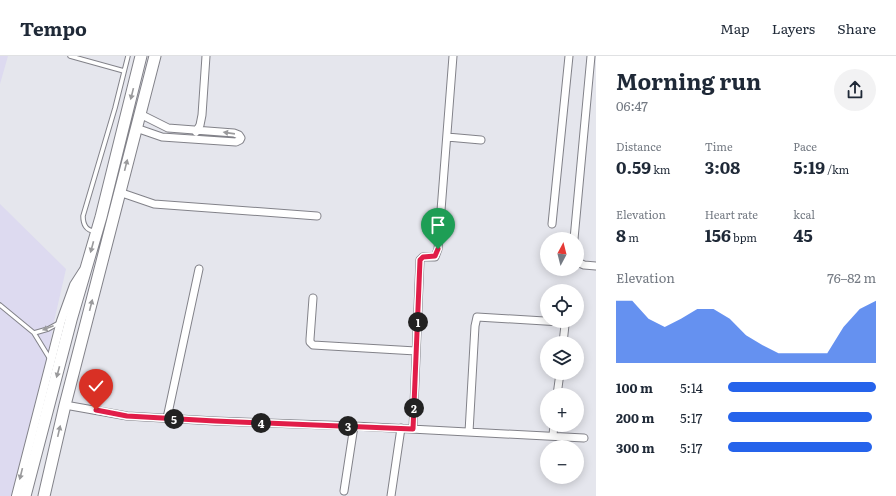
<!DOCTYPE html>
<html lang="en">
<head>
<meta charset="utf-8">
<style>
  :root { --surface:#fff; --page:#f2f2f3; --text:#1f2937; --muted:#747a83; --line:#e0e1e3; --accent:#2563eb }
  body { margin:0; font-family:Literata,serif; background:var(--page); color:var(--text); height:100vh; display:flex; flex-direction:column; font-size:15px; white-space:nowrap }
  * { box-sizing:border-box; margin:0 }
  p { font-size:13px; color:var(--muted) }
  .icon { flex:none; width:22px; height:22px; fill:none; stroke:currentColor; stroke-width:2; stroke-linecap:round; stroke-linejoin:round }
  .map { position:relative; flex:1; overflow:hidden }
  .sheet { display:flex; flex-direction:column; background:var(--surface); width:300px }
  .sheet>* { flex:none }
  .needle { width:26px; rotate:7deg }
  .tools { position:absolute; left:540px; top:176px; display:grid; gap:8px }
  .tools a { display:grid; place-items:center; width:44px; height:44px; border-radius:50%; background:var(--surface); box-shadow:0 2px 10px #0003; font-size:20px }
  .pin { position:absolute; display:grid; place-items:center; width:34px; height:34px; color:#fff; margin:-41px -17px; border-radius:50% 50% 50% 0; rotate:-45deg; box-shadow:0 0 4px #0007 }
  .pin .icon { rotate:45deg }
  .km { position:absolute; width:20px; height:20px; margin:-10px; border-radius:50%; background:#222; color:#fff; font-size:11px; line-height:20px; text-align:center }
  .round { display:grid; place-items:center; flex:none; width:42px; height:42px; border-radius:21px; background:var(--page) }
  .head { display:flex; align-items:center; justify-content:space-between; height:68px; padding:0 20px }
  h1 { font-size:22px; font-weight:700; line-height:30px }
  .metrics { display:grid; grid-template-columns:repeat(3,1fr); gap:6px; height:68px; padding:4px 20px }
  .metrics div { display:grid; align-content:center }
  .metrics b { font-size:17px; font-weight:700 }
  .metrics small { font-size:11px; font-weight:400 }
  .metrics p { font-size:11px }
  .chart { height:112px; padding:8px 20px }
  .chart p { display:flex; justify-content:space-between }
  .chart svg { width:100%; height:72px; margin-top:4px; fill:var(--accent); opacity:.7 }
  ul { padding:0 20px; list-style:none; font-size:13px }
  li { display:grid; grid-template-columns:64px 48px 1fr; align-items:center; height:30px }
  li i { height:10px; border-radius:5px; background:var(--accent) }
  header { display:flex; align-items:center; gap:24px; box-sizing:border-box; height:56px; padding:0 20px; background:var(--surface); border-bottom:1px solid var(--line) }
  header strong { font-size:19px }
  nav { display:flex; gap:22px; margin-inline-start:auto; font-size:14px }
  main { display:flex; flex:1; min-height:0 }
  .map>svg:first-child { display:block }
  .education { fill:#dddaf0 }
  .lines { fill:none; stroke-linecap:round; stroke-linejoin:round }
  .service-casing { stroke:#828289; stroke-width:5.5 }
  .minor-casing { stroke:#828289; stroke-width:9 }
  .tertiary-casing { stroke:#828289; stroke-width:10 }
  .trunk-casing { stroke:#828289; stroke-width:13 }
  .service { stroke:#fff; stroke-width:3.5 }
  .minor { stroke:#fff; stroke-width:7 }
  .tertiary { stroke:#fff; stroke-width:8 }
  .trunk { stroke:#fff; stroke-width:11 }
  .oneway { fill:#9a9a9c }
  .route-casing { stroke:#fff; stroke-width:8 }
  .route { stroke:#e11d48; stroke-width:5 }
</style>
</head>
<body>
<header>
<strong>Tempo</strong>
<nav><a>Map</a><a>Layers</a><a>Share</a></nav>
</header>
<main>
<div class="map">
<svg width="596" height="440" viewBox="0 0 596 440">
  <rect width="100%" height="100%" fill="#e5e6ed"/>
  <path class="education" d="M 0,0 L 8,0 L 0,28 Z
    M 0,148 L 66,213 L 53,270 L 48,300 L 14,440 L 0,440 Z"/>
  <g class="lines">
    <defs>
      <path id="service" d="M 70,0 L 124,15
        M 95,175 C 86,175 83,168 83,160 L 115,52 L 128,0
        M 0,249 L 34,277 L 50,303
        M 34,277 L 48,273 L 59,267"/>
      <path id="minor" d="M 136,72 L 162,81 L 236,86 L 240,84 L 241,82 L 239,79 L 234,77 L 168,72 L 140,58
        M 196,76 L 200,69 L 202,59 L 206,0
        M 447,81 L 481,84
        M 119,136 L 154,148 L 317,160
        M 552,168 L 569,0
        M 574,183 L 591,0
        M 577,206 L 584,209 L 596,210
        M 313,242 L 310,283 L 310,286 L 313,289 L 416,295
        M 557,339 L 560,317
        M 65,349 L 127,360 L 215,365 L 354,370 L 584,382
        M 167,362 L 199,213
        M 413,373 L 420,204 L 423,201 L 435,201 L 438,193 L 453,0
        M 469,376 L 475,270 L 477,261 L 561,266 L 565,269 L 563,287
        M 553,379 L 554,369
        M 344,435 L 354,370
        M 391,440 L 401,372"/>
      <path id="tertiary" d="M 16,440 L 61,265 L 74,229 L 83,215"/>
      <path id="trunk" d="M 25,440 L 71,264 L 101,161 L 141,0
        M 44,440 L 65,349 L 155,0"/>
    </defs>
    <use href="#service" class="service-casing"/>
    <use href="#minor" class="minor-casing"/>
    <use href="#tertiary" class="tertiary-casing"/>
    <use href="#trunk" class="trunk-casing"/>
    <use href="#service" class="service"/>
    <use href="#minor" class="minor"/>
    <use href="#tertiary" class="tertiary"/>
    <use href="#trunk" class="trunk"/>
  </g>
  <defs><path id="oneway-solid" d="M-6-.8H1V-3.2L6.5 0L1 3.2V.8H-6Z"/></defs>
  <g class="oneway">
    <use href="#oneway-solid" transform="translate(132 38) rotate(104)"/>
    <use href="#oneway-solid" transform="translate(229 77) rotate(-172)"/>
    <use href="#oneway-solid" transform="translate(126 109) rotate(-76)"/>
    <use href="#oneway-solid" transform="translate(92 191) rotate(105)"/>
    <use href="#oneway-solid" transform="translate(91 249) rotate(-76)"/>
    <use href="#oneway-solid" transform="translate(48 272) rotate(159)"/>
    <use href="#oneway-solid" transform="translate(58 316) rotate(105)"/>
    <use href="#oneway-solid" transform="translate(59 375) rotate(-77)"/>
    <use href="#oneway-solid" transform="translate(21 418) rotate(104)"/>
  </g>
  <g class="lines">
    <defs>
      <path id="route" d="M 96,354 L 127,360 L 215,365 L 413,373 L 420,204 L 423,201 L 435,200 L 438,193"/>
    </defs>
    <use href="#route" class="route-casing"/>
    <use href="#route" class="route"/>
  </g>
</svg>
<div class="tools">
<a><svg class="needle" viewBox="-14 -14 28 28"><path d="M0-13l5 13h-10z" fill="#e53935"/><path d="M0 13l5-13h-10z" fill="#747a83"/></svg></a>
<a><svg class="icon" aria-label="locate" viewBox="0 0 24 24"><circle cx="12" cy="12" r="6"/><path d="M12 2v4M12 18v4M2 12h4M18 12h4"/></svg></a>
<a><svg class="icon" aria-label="layers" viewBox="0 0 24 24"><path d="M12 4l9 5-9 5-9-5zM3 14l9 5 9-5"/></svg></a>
<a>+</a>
<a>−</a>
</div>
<div class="pin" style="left:438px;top:193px;background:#1e9e55"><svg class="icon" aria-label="arrive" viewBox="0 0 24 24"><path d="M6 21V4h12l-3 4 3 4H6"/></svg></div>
<div class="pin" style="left:96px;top:354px;background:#d93025"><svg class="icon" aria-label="check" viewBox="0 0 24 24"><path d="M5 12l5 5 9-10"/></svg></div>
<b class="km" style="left:418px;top:266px">1</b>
<b class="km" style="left:414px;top:352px">2</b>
<b class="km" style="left:348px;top:370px">3</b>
<b class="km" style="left:261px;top:367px">4</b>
<b class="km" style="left:174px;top:363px">5</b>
</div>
<section class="sheet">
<div class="head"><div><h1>Morning run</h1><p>06:47</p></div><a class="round"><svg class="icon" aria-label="share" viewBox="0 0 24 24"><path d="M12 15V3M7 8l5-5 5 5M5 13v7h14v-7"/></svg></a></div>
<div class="metrics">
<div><p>Distance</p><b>0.59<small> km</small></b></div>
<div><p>Time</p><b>3:08</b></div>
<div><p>Pace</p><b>5:19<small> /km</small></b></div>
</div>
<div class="metrics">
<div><p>Elevation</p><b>8<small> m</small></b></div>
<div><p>Heart rate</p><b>156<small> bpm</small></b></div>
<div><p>kcal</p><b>45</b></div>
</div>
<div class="chart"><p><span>Elevation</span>76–82 m</p>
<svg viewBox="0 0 160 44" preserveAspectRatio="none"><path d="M0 44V6L10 6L20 17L30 22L40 17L50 11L60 11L70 17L80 27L90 33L100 38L110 38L120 38L130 38L140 22L150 11L160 6V44z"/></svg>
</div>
<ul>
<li><b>100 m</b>5:14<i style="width:100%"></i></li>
<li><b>200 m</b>5:17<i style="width:97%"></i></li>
<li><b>300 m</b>5:17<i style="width:97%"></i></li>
</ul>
</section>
</main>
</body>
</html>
